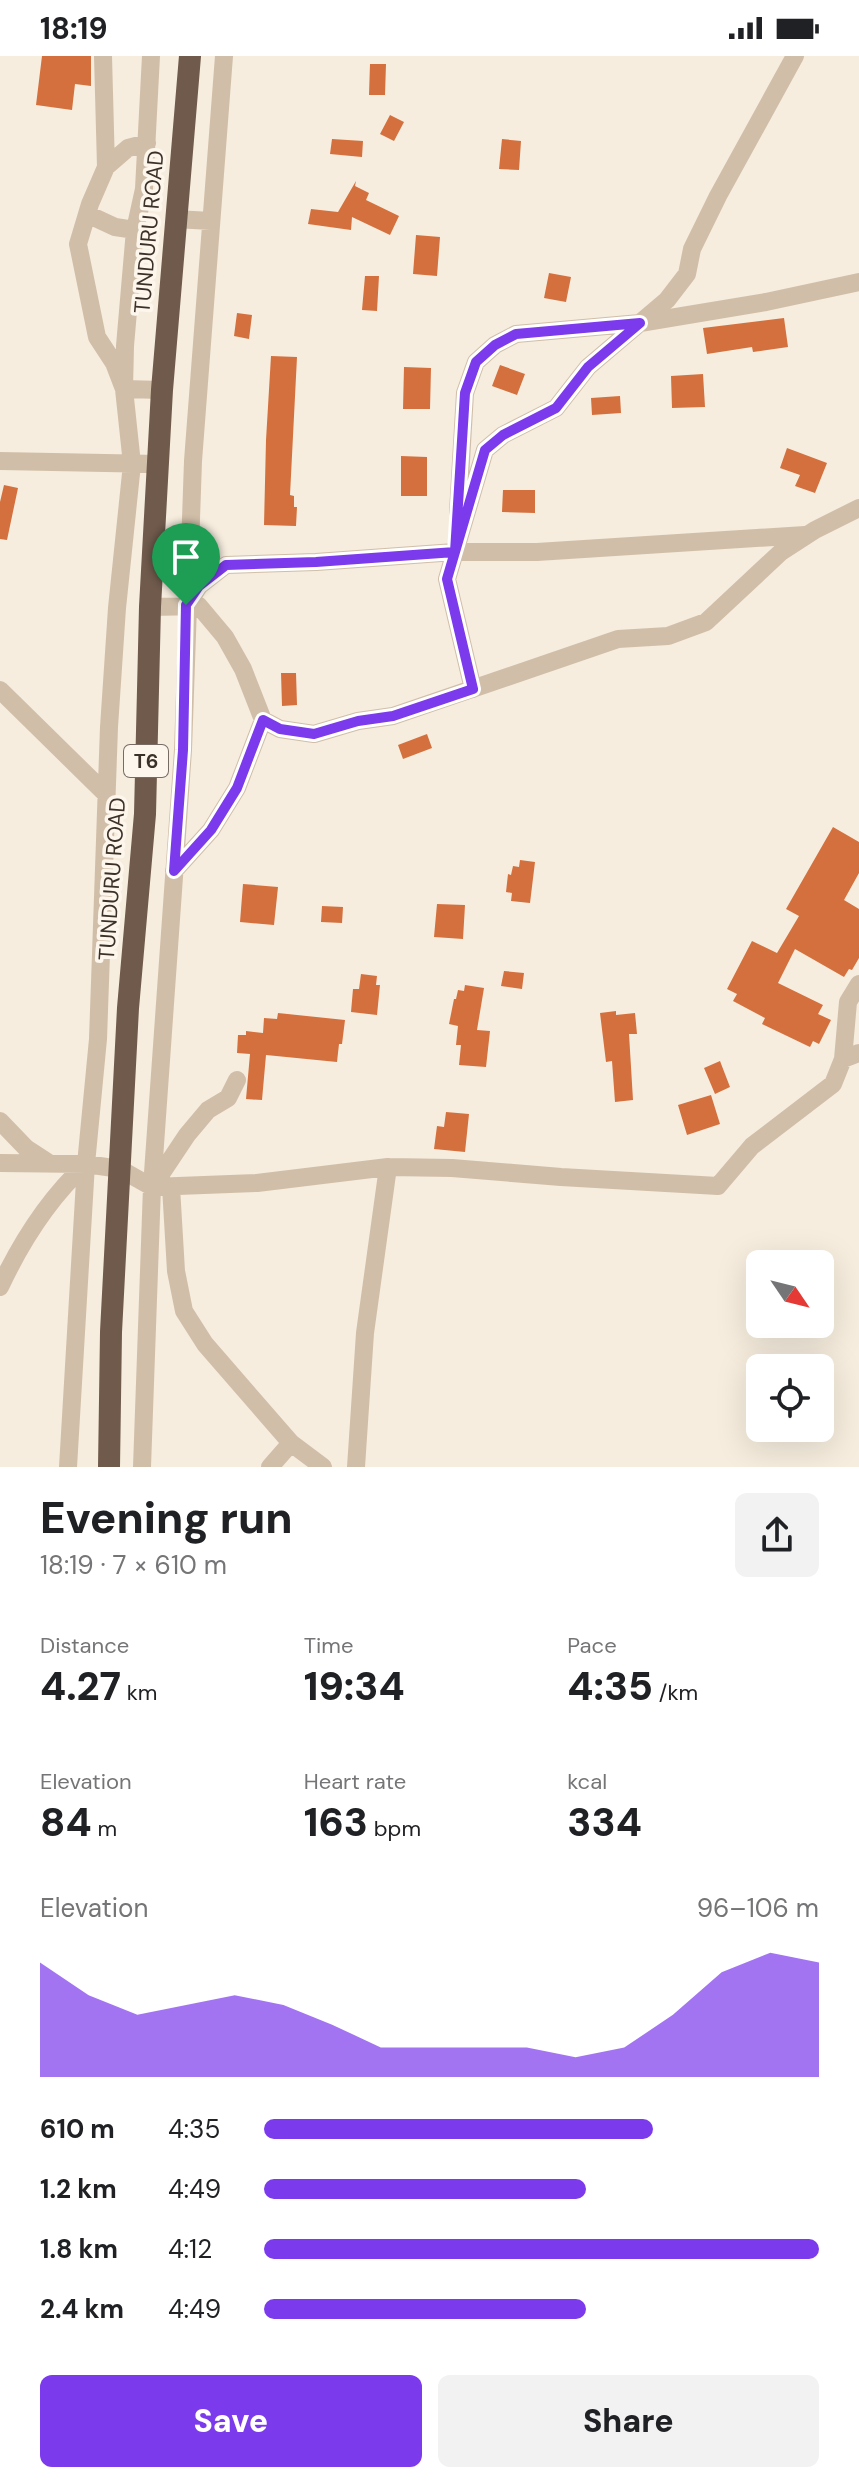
<!DOCTYPE html>
<html lang="en">
<head>
<meta charset="utf-8">
<style>
  :root { --surface:#fff; --page:#f2f2f2; --text:#202124; --muted:#757577; --accent:#7c3aed }
  body { margin:0; font-family:"DM Sans",sans-serif; background:var(--page); color:var(--text); height:100vh; display:flex; flex-direction:column; font-size:30px; white-space:nowrap }
  * { box-sizing:border-box; margin:0 }
  p { font-size:26px; color:var(--muted) }
  .icon { flex:none; width:44px; height:44px; fill:none; stroke:currentColor; stroke-width:2; stroke-linecap:round; stroke-linejoin:round }
  .map { position:relative; height:1411px; overflow:hidden }
  .drawer { display:flex; flex-direction:column; background:var(--surface); flex:1 }
  .drawer>* { flex:none }
  .needle { width:52px; rotate:125deg }
  .tools { position:absolute; left:746px; top:1194px; display:grid; gap:16px }
  .tools a { display:grid; place-items:center; width:88px; height:88px; border-radius:12px; background:var(--surface); box-shadow:0 8px 32px #0002; font-size:40px }
  .pin { position:absolute; display:grid; place-items:center; width:68px; height:68px; color:#fff; margin:-82px -34px; border-radius:50% 50% 50% 0; rotate:-45deg; box-shadow:0 0 8px #0007 }
  .pin .icon { rotate:45deg }
  .round { display:grid; place-items:center; flex:none; width:84px; height:84px; border-radius:12px; background:var(--page) }
  .head { display:flex; align-items:center; justify-content:space-between; height:136px; padding:0 40px }
  h1 { font-size:44px; font-weight:800; line-height:60px }
  .figures { display:grid; grid-template-columns:repeat(3,1fr); gap:12px; height:136px; padding:8px 40px }
  .figures div { display:grid; align-content:center }
  .figures b { font-size:40px; font-weight:800 }
  .figures small { font-size:22px; font-weight:400 }
  .figures p { font-size:22px }
  .chart { height:224px; padding:16px 40px }
  .chart p { display:flex; justify-content:space-between }
  .chart svg { width:100%; height:144px; margin-top:8px; fill:var(--accent); opacity:.7 }
  .cta { display:flex; gap:16px; margin-top:auto; padding:16px 40px }
  .cta a { flex:1; height:92px; border-radius:12px; background:var(--accent); color:#fff; font-size:32px; font-weight:800; line-height:92px; text-align:center }
  .cta a+a { background:var(--page); color:var(--text) }
  ul { padding:0 40px; list-style:none; font-size:26px }
  li { display:grid; grid-template-columns:128px 96px 1fr; align-items:center; height:60px }
  li i { height:20px; border-radius:10px; background:var(--accent) }
  .status { display:flex; justify-content:space-between; align-items:center; height:56px; padding:0 40px; background:var(--surface); direction:ltr }
  .status svg { height:22px; fill:currentColor }
  .map>svg:first-child { display:block }
  .building { fill:#d4703e }
  .lines { fill:none; stroke-linecap:round; stroke-linejoin:round }
  .minor { stroke:#d0bea8; stroke-width:18 }
  .trunk { stroke:#6f5a4c; stroke-width:22 }
  .route-casing { stroke:#fff; stroke-width:16 }
  .route { stroke:#7c3aed; stroke-width:10 }
  .labels { text-anchor:middle; dominant-baseline:central; stroke-width:7; stroke-linejoin:round; paint-order:stroke }
  .shield { fill:#fcf6ec; stroke:#766c64; stroke-width:2 }
  .shield-label { font-size:20px; font-weight:bold; fill:#3c3129 }
  .street-label { font-size:22px; fill:#3c3129; stroke:#fcf6ec }
</style>
</head>
<body>
<div class="status"><b>18:19</b><svg viewBox="0 0 49 12"><path d="M0 12V9h3v3zM5 12V6h3v6zM10 12V3h3v9zM15 12V0h3v12zM26 1h20v11H26zM47 4h2v5h-2z"/></svg></div>
<div class="map">
<svg width="859" height="1411" viewBox="0 0 859 1411">
  <rect width="100%" height="100%" fill="#f6edde"/>
  <path class="building" d="M 42,0 L 91,0 L 91,30 L 75,28 L 72,54 L 36,49 Z
    M 370,8 L 386,8 L 385,39 L 369,39 Z
    M 390,59 L 404,66 L 394,85 L 380,78 Z
    M 332,83 L 363,85 L 362,101 L 330,98 Z
    M 502,83 L 521,85 L 519,114 L 499,113 Z
    M 356,125 L 355,130 L 369,137 L 366,144 L 399,160 L 390,179 L 352,161 L 351,174 L 308,168 L 311,153 L 338,156 Z
    M 416,179 L 440,181 L 437,220 L 413,218 Z
    M 549,217 L 571,221 L 566,246 L 544,242 Z
    M 365,220 L 379,220 L 377,255 L 362,254 Z
    M 237,257 L 252,259 L 249,283 L 234,280 Z
    M 784,262 L 788,291 L 753,296 L 752,291 L 707,298 L 703,272 Z
    M 271,300 L 297,301 L 290,439 L 294,440 L 294,451 L 297,451 L 296,470 L 264,469 L 266,384 Z
    M 500,309 L 525,318 L 517,339 L 492,330 Z
    M 404,311 L 431,312 L 430,353 L 403,353 Z
    M 703,318 L 705,351 L 672,352 L 671,320 Z
    M 620,340 L 621,357 L 592,359 L 591,342 Z
    M 787,392 L 827,407 L 815,437 L 795,430 L 800,419 L 780,412 Z
    M 401,400 L 427,401 L 427,440 L 401,440 Z
    M 4,429 L 18,432 L 7,484 L 0,483 L 0,446 Z
    M 503,434 L 535,434 L 535,457 L 502,456 Z
    M 281,617 L 296,617 L 297,649 L 282,650 Z
    M 427,678 L 432,692 L 403,703 L 398,689 Z
    M 833,771 L 859,786 L 859,817 L 844,844 L 859,853 L 859,902 L 852,914 L 849,913 L 844,921 L 795,893 L 778,927 L 823,949 L 818,958 L 831,964 L 819,988 L 813,985 L 810,991 L 762,968 L 765,962 L 733,945 L 737,938 L 727,933 L 752,885 L 777,897 L 799,860 L 786,853 Z
    M 520,804 L 535,806 L 530,847 L 511,845 L 512,837 L 506,836 L 508,818 L 511,819 L 513,810 L 519,811 Z
    M 243,828 L 278,831 L 274,869 L 240,866 Z
    M 437,848 L 465,849 L 463,883 L 434,881 Z
    M 322,850 L 343,851 L 342,867 L 321,866 Z
    M 504,915 L 524,917 L 522,933 L 501,930 Z
    M 361,918 L 377,920 L 376,929 L 380,929 L 377,959 L 351,956 L 353,933 L 359,933 Z
    M 465,929 L 484,932 L 477,974 L 490,975 L 486,1011 L 459,1009 L 461,989 L 456,989 L 458,970 L 449,968 L 454,943 L 456,943 L 458,934 L 464,935 Z
    M 616,955 L 616,959 L 635,957 L 637,978 L 629,978 L 633,1044 L 615,1046 L 612,1005 L 606,1006 L 600,957 Z
    M 278,957 L 345,964 L 342,988 L 339,988 L 337,1006 L 266,999 L 262,1044 L 246,1043 L 250,998 L 237,997 L 238,979 L 246,979 L 246,975 L 263,977 L 264,962 L 277,963 Z
    M 720,1005 L 730,1031 L 715,1038 L 704,1012 Z
    M 711,1039 L 720,1068 L 687,1079 L 678,1049 Z
    M 446,1056 L 469,1058 L 465,1096 L 434,1093 L 437,1070 L 444,1071 Z"/>
  <g class="lines">
    <path class="minor" d="M 103,0 L 106,111 L 90,148 L 78,188 L 97,281 L 114,307 L 124,333 L 162,334
      M 106,111 L 128,92 L 147,87
      M 87,158 L 115,171 L 135,174
      M 175,163 L 211,165
      M 0,405 L 158,408
      M 458,456 L 465,337 L 476,306 L 495,289 L 516,278 L 640,267 L 766,246 L 859,226
      M 188,547 L 199,530 L 226,509 L 316,506 L 455,496 L 537,496 L 805,479
      M 150,551 L 199,550 L 225,581 L 243,613 L 263,664 L 280,673 L 314,678 L 358,665 L 393,660 L 618,583 L 668,580 L 706,566 L 781,496 L 815,474 L 859,452
      M 473,633 L 447,523 L 485,394 L 503,379 L 556,352 L 588,311 L 667,244 L 687,218 L 692,193 L 718,140 L 795,0
      M 0,634 L 106,738
      M 174,815 L 211,774 L 237,732 L 263,664
      M 843,1003 L 848,946 L 859,928
      M 0,1065 L 26,1092 L 49,1107
      M 0,1107 L 86,1108 L 120,1113 L 152,1131 L 257,1127 L 388,1111 L 452,1112 L 561,1121 L 718,1130 L 752,1090 L 833,1028 L 843,1003 L 859,997
      M 153,1130 L 187,1079 L 208,1054 L 228,1042 L 237,1024
      M 171,1131 L 176,1215 L 184,1255 L 205,1288 L 291,1387 L 323,1411
      M 0,1231 C 22,1184 48,1143 86,1108
      M 68,1411 L 86,1108 L 98,983 L 109,671 L 117,552 L 132,408 L 124,333 L 125,290 L 135,174 L 144,133 L 151,0
      M 142,1411 L 152,1131 L 183,694 L 193,405 L 224,0
      M 270,1411 L 291,1387
      M 356,1411 L 365,1277 L 388,1111"/>
    <path class="trunk" d="M 109,1411 L 111,1276 L 128,952 L 145,758 L 150,551 L 162,334 L 190,0"/>
  </g>
  <g class="lines">
    <defs>
      <path id="route" d="M 186,549 L 183,694 L 174,815 L 211,774 L 237,732 L 263,664 L 280,673 L 314,678 L 358,665 L 393,660 L 473,633 L 447,523 L 485,394 L 503,379 L 556,352 L 588,311 L 640,267 L 516,278 L 495,289 L 476,306 L 465,337 L 455,496 L 316,506 L 226,509 L 199,530 L 186,549"/>
    </defs>
    <use href="#route" class="route-casing"/>
    <use href="#route" class="route"/>
  </g>
  <g class="labels">
    <rect class="shield" x="124" y="689" width="44" height="32" rx="6"/>
    <g class="shield-label">
      <text x="146" y="705">T6</text>
    </g>
    <g class="street-label">
      <text transform="translate(149 176) rotate(-85)">TUNDURU ROAD</text>
      <text transform="translate(112 823) rotate(-86)">TUNDURU ROAD</text>
    </g>
  </g>
</svg>
<div class="tools">
<a><svg class="needle" viewBox="-14 -14 28 28"><path d="M0-13l5 13h-10z" fill="#e53935"/><path d="M0 13l5-13h-10z" fill="#757577"/></svg></a>
<a><svg class="icon" aria-label="locate" viewBox="0 0 24 24"><circle cx="12" cy="12" r="6"/><path d="M12 2v4M12 18v4M2 12h4M18 12h4"/></svg></a>
</div>
<div class="pin" style="left:186px;top:549px;background:#1e9e55"><svg class="icon" aria-label="arrive" viewBox="0 0 24 24"><path d="M6 21V4h12l-3 4 3 4H6"/></svg></div>
</div>
<section class="drawer">
<div class="head"><div><h1>Evening run</h1><p>18:19 · 7 × 610 m</p></div><a class="round"><svg class="icon" aria-label="share" viewBox="0 0 24 24"><path d="M12 15V3M7 8l5-5 5 5M5 13v7h14v-7"/></svg></a></div>
<div class="figures">
<div><p>Distance</p><b>4.27<small> km</small></b></div>
<div><p>Time</p><b>19:34</b></div>
<div><p>Pace</p><b>4:35<small> /km</small></b></div>
</div>
<div class="figures">
<div><p>Elevation</p><b>84<small> m</small></b></div>
<div><p>Heart rate</p><b>163<small> bpm</small></b></div>
<div><p>kcal</p><b>334</b></div>
</div>
<div class="chart"><p><span>Elevation</span>96–106 m</p>
<svg viewBox="0 0 160 44" preserveAspectRatio="none"><path d="M0 44V9L10 19L20 25L30 22L40 19L50 22L60 28L70 35L80 35L90 35L100 35L110 38L120 35L130 25L140 12L150 6L160 9V44z"/></svg>
</div>
<ul>
<li><b>610 m</b>4:35<i style="width:70%"></i></li>
<li><b>1.2 km</b>4:49<i style="width:58%"></i></li>
<li><b>1.8 km</b>4:12<i style="width:100%"></i></li>
<li><b>2.4 km</b>4:49<i style="width:58%"></i></li>
</ul>
<div class="cta"><a>Save</a><a>Share</a></div>
</section>
</body>
</html>
